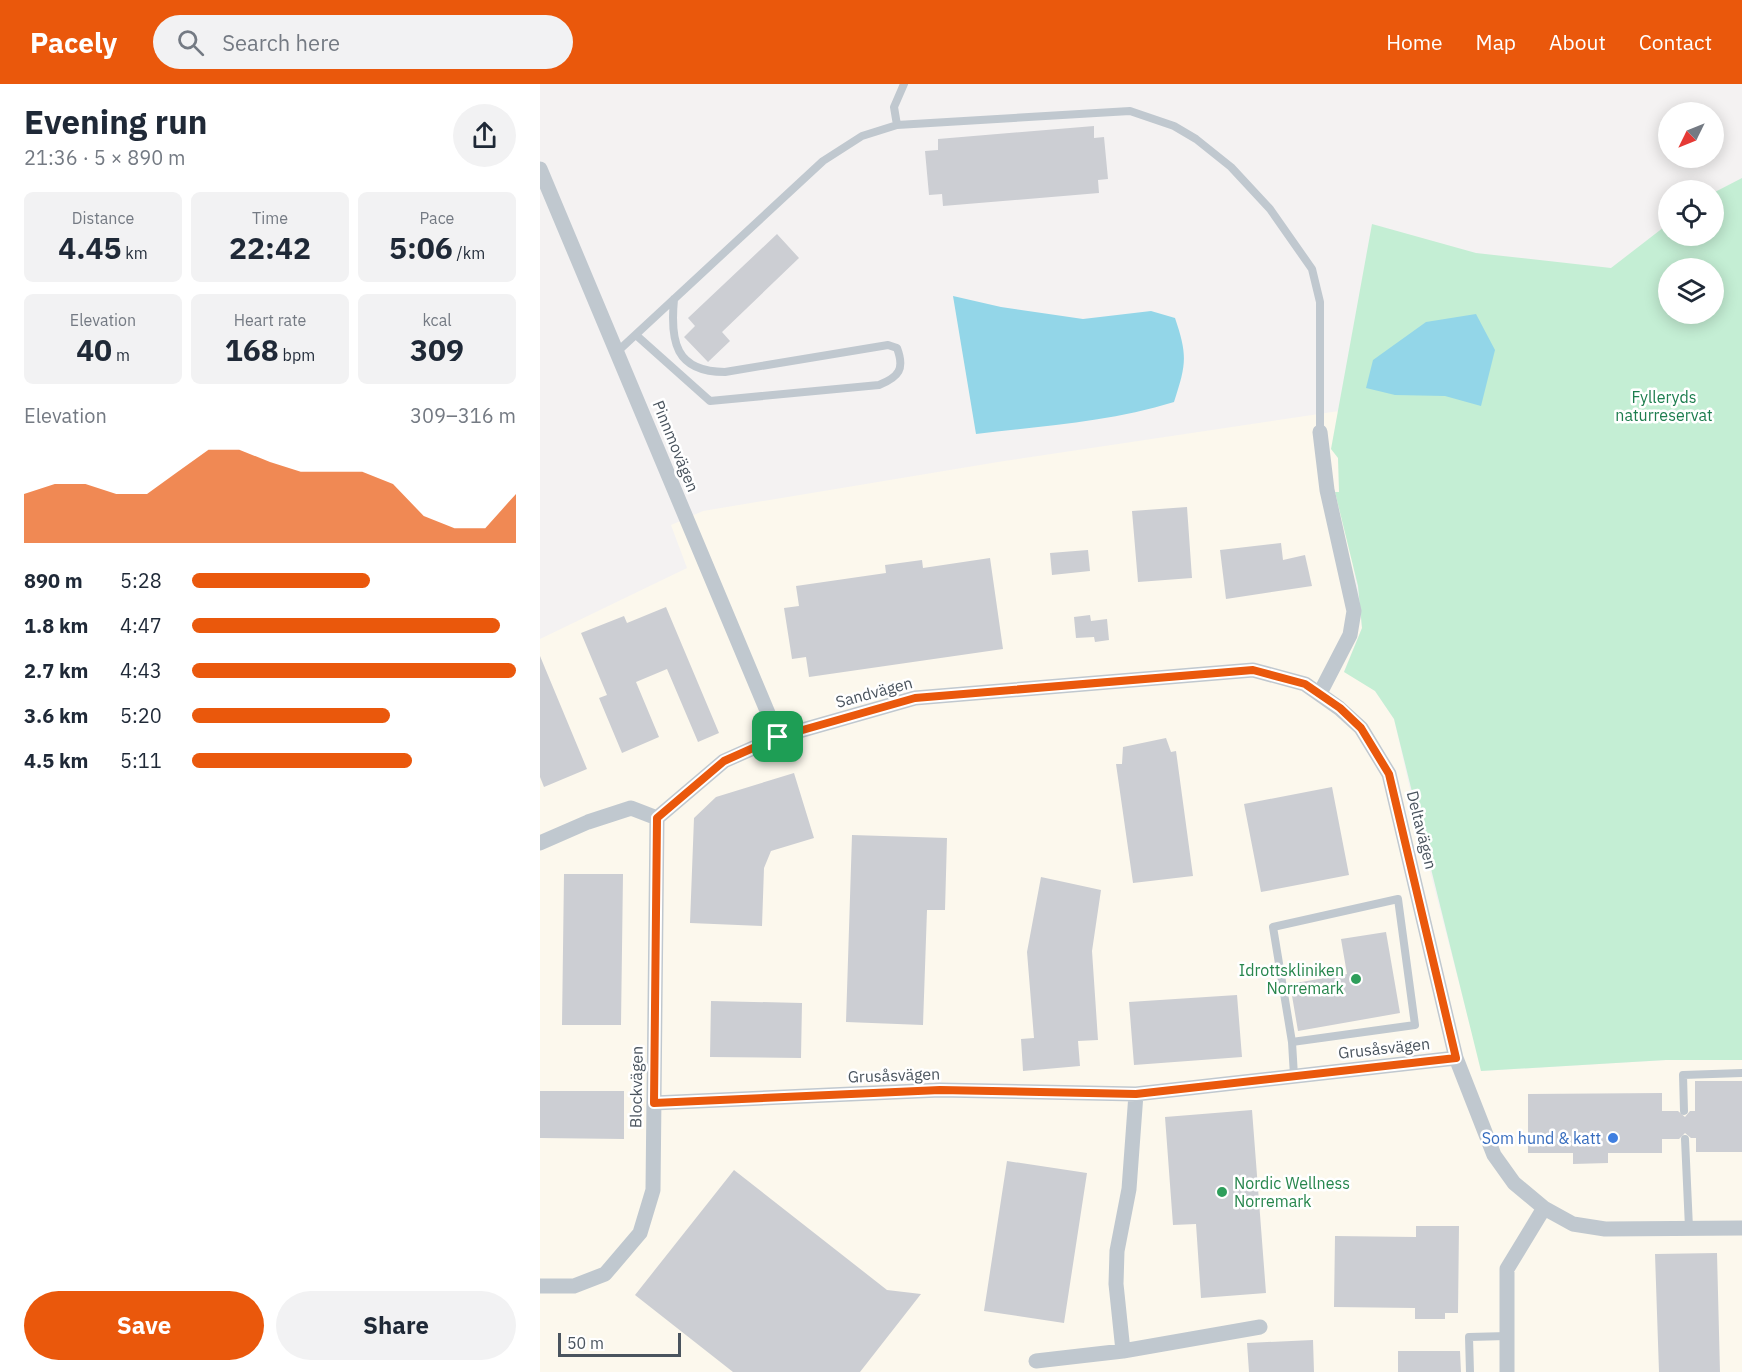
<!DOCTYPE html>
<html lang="en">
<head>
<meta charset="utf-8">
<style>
  :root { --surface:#fff; --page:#f2f2f3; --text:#1f2937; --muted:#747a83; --accent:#ea580c }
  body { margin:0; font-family:"IBM Plex Sans",sans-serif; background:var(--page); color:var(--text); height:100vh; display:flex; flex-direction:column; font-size:22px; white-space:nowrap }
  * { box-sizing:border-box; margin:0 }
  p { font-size:20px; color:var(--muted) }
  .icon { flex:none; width:33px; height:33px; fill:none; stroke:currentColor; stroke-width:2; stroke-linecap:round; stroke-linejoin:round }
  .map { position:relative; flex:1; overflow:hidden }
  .details { display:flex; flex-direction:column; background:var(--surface); width:540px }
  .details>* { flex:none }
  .needle { width:39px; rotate:227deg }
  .fabs { position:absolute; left:1118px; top:18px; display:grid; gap:12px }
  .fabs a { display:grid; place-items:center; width:66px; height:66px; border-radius:50%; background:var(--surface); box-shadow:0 3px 15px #0003; font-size:30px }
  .scale { position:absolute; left:18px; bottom:15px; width:123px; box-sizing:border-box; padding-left:6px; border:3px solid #4a545e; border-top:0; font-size:16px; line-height:21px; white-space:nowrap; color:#4a545e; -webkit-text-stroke:4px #fff; paint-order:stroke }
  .pin { position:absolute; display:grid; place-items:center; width:51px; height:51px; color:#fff; margin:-26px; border-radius:12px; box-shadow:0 3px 9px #0006 }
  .round { display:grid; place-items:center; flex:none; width:63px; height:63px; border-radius:32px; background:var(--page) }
  .summary { display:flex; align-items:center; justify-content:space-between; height:102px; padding:0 24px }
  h1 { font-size:33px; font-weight:700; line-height:45px }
  .figures { display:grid; grid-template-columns:repeat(3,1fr); gap:9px; height:102px; padding:6px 24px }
  .figures div { display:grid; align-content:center; border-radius:9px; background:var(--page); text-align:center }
  .figures b { font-size:30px; font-weight:700 }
  .figures small { font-size:16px; font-weight:400 }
  .figures p { font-size:16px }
  .chart { height:168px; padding:12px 24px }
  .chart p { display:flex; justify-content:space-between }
  .chart svg { width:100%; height:108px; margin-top:6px; fill:var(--accent); opacity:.7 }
  .cta { display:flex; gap:12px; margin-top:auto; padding:12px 24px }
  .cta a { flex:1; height:69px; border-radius:36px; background:var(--accent); color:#fff; font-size:24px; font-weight:700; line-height:69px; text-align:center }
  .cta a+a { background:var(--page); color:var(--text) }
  ul { padding:0 24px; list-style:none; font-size:20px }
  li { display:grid; grid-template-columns:96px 72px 1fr; align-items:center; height:45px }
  li i { height:15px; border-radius:8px; background:var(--accent) }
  header { display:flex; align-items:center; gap:36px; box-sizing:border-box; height:84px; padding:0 30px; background:var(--accent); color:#fff }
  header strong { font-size:28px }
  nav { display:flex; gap:33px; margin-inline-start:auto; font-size:21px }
  .search { width:420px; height:54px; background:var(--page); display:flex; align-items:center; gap:15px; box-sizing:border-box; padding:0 21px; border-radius:33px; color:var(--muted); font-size:22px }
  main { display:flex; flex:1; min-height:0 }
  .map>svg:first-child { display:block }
  .commercial { fill:#fcf8ed }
  .green { fill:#c4eed4; fill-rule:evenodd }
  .water { fill:#93d6e8 }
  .building { fill:#ccced3 }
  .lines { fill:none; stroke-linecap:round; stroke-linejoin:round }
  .lane { stroke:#c0c8cf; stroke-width:8 }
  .street { stroke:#c0c8cf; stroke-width:15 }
  .route-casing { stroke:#fff; stroke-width:12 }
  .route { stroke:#ea580c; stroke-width:8 }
  .leisure-dot { fill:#2e9e5b; stroke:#fff; stroke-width:2 }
  .shop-dot { fill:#3f7fe0; stroke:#fff; stroke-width:2 }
  .labels { text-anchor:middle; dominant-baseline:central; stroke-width:5; stroke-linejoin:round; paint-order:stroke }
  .park-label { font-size:16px; fill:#1d7d4e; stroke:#fff }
  .street-label { font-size:16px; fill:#4a545e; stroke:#fff }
  .leisure-label { font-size:16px; fill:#27864d; stroke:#fff; text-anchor:end }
  .shop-label { font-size:16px; fill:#366cbe; stroke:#fff; text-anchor:end }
</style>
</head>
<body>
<header>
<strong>Pacely</strong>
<div class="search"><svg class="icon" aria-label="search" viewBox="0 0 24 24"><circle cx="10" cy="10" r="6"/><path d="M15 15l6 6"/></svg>Search here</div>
<nav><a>Home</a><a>Map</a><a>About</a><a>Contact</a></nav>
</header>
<main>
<section class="details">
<div class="summary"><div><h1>Evening run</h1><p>21:36 · 5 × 890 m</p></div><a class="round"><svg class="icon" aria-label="share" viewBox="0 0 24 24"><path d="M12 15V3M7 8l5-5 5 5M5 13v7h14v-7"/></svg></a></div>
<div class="figures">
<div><p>Distance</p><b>4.45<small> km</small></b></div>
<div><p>Time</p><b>22:42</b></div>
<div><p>Pace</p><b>5:06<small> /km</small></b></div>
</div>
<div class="figures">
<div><p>Elevation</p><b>40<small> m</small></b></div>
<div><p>Heart rate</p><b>168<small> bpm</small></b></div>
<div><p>kcal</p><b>309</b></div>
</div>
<div class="chart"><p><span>Elevation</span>309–316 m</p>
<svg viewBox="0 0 160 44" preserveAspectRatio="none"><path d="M0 44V24L10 20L20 20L30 24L40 24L50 15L60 6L70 6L80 11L90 15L100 15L110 15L120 20L130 33L140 38L150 38L160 24V44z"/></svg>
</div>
<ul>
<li><b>890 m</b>5:28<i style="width:55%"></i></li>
<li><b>1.8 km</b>4:47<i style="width:95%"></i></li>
<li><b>2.7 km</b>4:43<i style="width:100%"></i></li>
<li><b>3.6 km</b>5:20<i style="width:61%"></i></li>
<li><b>4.5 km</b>5:11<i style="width:68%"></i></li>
</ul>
<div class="cta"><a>Save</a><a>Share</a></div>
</section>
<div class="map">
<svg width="1202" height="1288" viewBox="0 0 1202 1288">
  <rect width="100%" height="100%" fill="#f4f2f2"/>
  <path class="commercial" d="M 799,327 L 798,373 L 822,544 L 804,587 L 835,607 L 854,635 L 880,749 L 942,987 L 1126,976 L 1202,976 L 1202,1288 L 0,1288 L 0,555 L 147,484 L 131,441 L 163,427 L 464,377 Z"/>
  <path class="green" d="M 1202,94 L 1202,976 L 1126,976 L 941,987 L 854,635 L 835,607 L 804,588 L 822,544 L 818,502 L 795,408 L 799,408 L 798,374 L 791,365 L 832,140 L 936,169 L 1071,184 L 1128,140 L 1128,152 L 1173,152 L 1173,109 ZM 1128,184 L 1173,184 L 1173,230 L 1128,230 Z"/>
  <path class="water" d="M 413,212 L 461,223 L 543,235 L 611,227 L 635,234 C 648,272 646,281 634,318 C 570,338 502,342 436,350 Z
    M 936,230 L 955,266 L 941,322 L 905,312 L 855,311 L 826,304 L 833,276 L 886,238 Z"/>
  <path class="building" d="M 554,42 L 554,54 L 564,53 L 568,95 L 558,96 L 559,109 L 403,122 L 402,110 L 389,111 L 385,67 L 398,66 L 398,55 Z
    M 237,150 L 259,174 L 182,248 L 190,257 L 168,278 L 144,253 L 155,242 L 148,234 Z
    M 647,423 L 652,494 L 598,498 L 592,427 Z
    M 741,459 L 743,476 L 765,471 L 772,502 L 686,515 L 680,466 Z
    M 548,466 L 550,487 L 512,491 L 510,469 Z
    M 450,474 L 463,565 L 269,593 L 266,573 L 252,575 L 244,524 L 259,522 L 256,502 L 346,489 L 345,481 L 382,476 L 383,484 Z
    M 126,523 L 179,649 L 158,658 L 127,585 L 96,598 L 119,653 L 82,669 L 59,614 L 67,611 L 41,549 L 84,532 L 87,539 Z
    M 550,531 L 551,537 L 567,535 L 569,556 L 555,558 L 554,553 L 536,554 L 534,533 Z
    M 0,572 L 47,685 L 4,703 L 0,693 Z
    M 626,654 L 631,668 L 636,667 L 653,792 L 593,799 L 576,680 L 582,680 L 583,663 Z
    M 254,689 L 274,754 L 231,767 L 224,784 L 222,842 L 150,839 L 154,734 L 176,713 Z
    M 792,703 L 809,791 L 721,808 L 704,720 Z
    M 312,751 L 407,754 L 405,826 L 387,826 L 383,941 L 306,938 Z
    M 24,790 L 83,790 L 81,941 L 22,941 Z
    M 501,793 L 561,806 L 552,867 L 558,956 L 538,957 L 540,982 L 483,987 L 481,955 L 494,954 L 487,868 Z
    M 846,848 L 860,929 L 758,947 L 750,900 L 807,890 L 801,855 Z
    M 697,911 L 702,973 L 594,981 L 589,918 Z
    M 171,917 L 262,919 L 261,974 L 170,973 Z
    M 1155,997 L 1202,997 L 1202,1068 L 1156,1068 L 1156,1054 L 1151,1054 L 1145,1049 L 1139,1055 L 1122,1055 L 1122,1069 L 1068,1069 L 1068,1079 L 1033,1080 L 1033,1069 L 988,1069 L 988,1010 L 1122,1009 L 1122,1027 L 1138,1027 L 1145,1033 L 1150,1027 L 1155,1027 Z
    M 0,1007 L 84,1007 L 84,1055 L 0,1054 Z
    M 712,1026 L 726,1209 L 661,1214 L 656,1140 L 633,1141 L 625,1033 Z
    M 467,1077 L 547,1089 L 524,1239 L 444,1227 Z
    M 194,1086 L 347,1206 L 381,1210 L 320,1288 L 193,1288 L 95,1211 Z
    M 876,1142 L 919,1142 L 918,1229 L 905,1229 L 905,1235 L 875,1235 L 875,1224 L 794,1223 L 795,1152 L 876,1153 Z
    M 1177,1169 L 1180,1288 L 1119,1288 L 1115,1170 Z
    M 773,1256 L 774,1288 L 709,1288 L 707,1259 Z
    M 858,1267 L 920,1267 L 921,1288 L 858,1288 Z"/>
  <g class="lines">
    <path class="lane" d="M 357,41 L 354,23 L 364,0
      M 96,251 L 170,317 L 339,301 C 359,293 365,285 357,264 L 348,261 L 185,288 C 135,288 130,257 134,215
      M 78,267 L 283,77 L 322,52 L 357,41 L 590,27 L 634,42 L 656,55 L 691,83 L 730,125 L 772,185 L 780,218 L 780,348
      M 752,958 L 875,941 L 858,815 L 733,843 L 752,958 L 754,992
      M 1144,1027 L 1143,991 L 1202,989
      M 1145,1055 L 1149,1144
      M 930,1288 L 929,1253 L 967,1252"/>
    <path class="street" d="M 0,85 L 238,653
      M 780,348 L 787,406 L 814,527 L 810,551 L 780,609
      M 0,759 L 48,738 L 91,724 L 117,734 L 184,677 L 238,653 L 375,614 L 713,586 L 765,600 L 799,624 L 821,644 L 849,690 L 916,974 L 954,1071 L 974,1099 L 1004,1124 L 1033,1140 L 1065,1145 L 1202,1144
      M 114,1019 L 400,1006 L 596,1010 L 916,974
      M 0,1202 L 34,1202 L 65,1190 L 100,1149 L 113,1106 L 117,734
      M 583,1267 L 576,1200 L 577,1167 L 589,1105 L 596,1010
      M 496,1277 L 583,1267 L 720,1243
      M 967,1288 L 967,1185 L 1004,1124"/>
  </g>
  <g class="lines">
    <defs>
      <path id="route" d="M 713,586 L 765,600 L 800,624 L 821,644 L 849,690 L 916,974 L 596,1010 L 400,1006 L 114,1019 L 117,734 L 184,677 L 238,653 L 375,614 Z"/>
    </defs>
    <use href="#route" class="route-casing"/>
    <use href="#route" class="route"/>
  </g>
  <g class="leisure-dot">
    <circle cx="816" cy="895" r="6"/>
    <circle cx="682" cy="1108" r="6"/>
  </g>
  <circle class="shop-dot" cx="1073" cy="1054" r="6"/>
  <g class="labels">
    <g class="park-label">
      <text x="1124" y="313">Fylleryds<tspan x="1124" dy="18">naturreservat</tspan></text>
    </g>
    <g class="street-label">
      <text transform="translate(136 362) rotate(68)">Pinnmovägen</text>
      <text transform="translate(334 608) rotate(-15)">Sandvägen</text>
      <text transform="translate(882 746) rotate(76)">Deltavägen</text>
      <text transform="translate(844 964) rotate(-6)">Grusåsvägen</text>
      <text transform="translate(354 991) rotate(-2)">Grusåsvägen</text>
      <text transform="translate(96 1003) rotate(-89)">Blockvägen</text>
    </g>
    <g class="leisure-label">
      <text x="804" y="886">Idrottskliniken<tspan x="804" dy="18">Norremark</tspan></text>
      <text x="694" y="1099" text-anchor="start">Nordic Wellness<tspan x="694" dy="18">Norremark</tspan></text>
    </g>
    <g class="shop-label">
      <text x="1061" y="1054">Som hund &amp; katt</text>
    </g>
  </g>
</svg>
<div class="fabs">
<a><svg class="needle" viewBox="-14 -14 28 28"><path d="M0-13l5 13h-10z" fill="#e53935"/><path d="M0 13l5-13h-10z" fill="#747a83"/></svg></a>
<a><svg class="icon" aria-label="locate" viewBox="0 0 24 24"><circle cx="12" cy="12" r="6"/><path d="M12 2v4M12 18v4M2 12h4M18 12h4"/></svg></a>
<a><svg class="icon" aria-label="layers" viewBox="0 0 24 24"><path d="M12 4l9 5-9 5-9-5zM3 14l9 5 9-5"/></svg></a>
</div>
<div class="scale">50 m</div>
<div class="pin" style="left:238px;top:653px;background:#1e9e55"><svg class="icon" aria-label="arrive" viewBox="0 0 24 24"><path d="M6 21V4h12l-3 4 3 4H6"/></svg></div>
</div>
</main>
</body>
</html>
